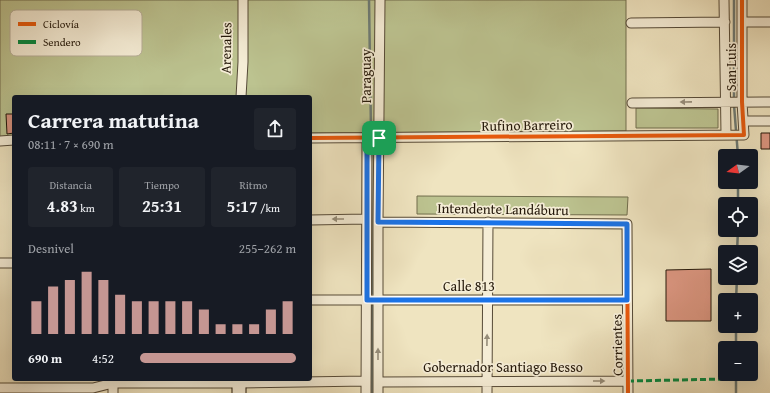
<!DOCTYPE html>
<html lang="es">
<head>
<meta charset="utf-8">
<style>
  :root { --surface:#171b24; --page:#20242c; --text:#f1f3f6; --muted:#9ea1a6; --accent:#c59692 }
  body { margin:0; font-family:"Gentium Book Plus",serif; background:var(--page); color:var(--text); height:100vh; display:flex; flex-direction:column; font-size:15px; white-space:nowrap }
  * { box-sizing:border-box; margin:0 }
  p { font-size:13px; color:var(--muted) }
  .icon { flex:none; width:22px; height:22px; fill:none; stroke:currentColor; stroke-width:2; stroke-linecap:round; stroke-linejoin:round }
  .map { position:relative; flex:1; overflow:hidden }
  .drawer { position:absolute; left:12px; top:95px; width:300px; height:286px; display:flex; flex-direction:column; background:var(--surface); border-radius:4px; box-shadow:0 4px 16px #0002 }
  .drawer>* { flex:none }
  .needle { width:26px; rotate:255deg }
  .buttons { position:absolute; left:718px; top:149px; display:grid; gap:8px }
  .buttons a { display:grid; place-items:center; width:40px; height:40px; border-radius:4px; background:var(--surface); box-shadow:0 4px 16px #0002; font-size:20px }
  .pin { position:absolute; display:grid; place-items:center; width:34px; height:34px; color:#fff; margin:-17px; border-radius:8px; box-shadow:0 2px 6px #0006 }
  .round { display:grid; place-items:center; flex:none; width:42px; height:42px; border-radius:4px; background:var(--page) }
  .summary { display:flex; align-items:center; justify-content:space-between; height:68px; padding:0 16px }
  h1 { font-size:22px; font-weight:800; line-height:30px }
  .stats { display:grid; grid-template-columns:repeat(3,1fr); gap:6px; height:68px; padding:4px 16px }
  .stats div { display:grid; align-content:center; border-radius:4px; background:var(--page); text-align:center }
  .stats b { font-size:17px; font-weight:800 }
  .stats small { font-size:11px; font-weight:400 }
  .stats p { font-size:11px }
  .chart { height:112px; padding:8px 16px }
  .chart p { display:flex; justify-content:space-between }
  .chart svg { width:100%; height:72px; margin-top:4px; stroke:var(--accent); stroke-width:6 }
  ul { padding:0 16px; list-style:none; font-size:13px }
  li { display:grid; grid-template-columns:64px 48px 1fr; align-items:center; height:30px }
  li i { height:10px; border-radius:5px; background:var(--accent) }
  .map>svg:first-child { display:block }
  .green { fill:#bcc390; stroke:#706d4c }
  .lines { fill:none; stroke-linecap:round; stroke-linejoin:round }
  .stream { stroke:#6d7a74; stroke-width:2.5 }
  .building { fill:#dc9681; stroke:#231709 }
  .street-casing { stroke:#564a37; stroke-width:11 }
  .secondary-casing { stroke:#231709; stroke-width:15 }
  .street { stroke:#f5edd6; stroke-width:9 }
  .secondary { stroke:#f5edd6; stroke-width:13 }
  .quiet { stroke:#00873e; stroke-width:3; stroke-dasharray:6 3; stroke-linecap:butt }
  .cycleway-casing { stroke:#f5edd6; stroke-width:6 }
  .cycleway { stroke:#e8590c; stroke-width:4 }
  .oneway { fill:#968d7a }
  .route-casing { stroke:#fff; stroke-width:8 }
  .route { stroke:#1a73e8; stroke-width:5 }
  .labels { text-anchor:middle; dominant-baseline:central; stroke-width:3.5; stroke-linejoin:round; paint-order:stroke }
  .street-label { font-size:14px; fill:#231709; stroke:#f5edd6 }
  .key { fill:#f5edd6; stroke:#b6ad98; stroke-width:1 }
  .key-label { font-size:11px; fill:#231709 }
</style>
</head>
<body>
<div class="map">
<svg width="770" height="393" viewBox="0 0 770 393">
  <rect width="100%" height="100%" fill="#efe4c0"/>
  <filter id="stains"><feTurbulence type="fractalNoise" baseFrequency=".005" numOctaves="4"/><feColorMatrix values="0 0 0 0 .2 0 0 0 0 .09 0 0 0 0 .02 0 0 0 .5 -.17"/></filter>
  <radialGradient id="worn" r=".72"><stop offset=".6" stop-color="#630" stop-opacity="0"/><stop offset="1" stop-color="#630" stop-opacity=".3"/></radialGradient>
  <path class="green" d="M 0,0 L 626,0 L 626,131 L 310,133 L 310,97 L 14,97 L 14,137 L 0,137 Z
    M 636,108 L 718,109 L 718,128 L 636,128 Z
    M 417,196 L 628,197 L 627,215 L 417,214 Z"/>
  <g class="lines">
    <path class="stream" d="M 369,0 L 371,131
      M 734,0 L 734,100
      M 734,105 L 738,156
      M 371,145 L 372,293
      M 738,182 L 738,204
      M 737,252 L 738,230
      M 736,300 L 737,278
      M 372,306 L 372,393
      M 736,348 L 736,326
      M 736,374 L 736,393"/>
  </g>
  <path class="building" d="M 6,114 L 14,114 L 14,133 L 7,134 Z
    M 761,133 L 770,133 L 770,149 L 761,149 Z
    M 711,269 L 711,321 L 666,321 L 666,270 Z"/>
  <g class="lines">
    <defs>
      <path id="street" d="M 724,0 L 726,134
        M 742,22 L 770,22
        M 631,23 L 725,22
        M 241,97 L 243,62 L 243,0
        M 632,103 L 770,102
        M 744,121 L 770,121
        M 310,138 L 744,135 L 742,102 L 742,0
        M 0,141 L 14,140
        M 310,220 L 366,219
        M 378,222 L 627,224 L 628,393
        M 0,263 L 14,263
        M 310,300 L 627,300
        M 113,379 L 113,393
        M 378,382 L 628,381
        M 0,388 L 93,388 L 113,383 L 239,383 L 366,381
        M 366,393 L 367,138
        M 378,393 L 378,222 L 380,0
        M 487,393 L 488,222"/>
      <path id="secondary" d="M 239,379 L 239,393"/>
    </defs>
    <use href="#street" class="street-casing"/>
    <use href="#secondary" class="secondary-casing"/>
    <use href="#street" class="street"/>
    <use href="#secondary" class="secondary"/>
    <path class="quiet" d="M 628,381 L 726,379"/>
    <defs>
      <path id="cycleway" d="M 310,138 L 744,135 L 742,102 L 742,0
        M 378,222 L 627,224 L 628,393"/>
    </defs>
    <use href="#cycleway" class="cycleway-casing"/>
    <use href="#cycleway" class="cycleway"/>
  </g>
  <defs><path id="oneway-solid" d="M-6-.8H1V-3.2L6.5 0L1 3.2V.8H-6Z"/></defs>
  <g class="oneway">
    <use href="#oneway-solid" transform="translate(686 102) rotate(179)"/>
    <use href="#oneway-solid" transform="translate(338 219) rotate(180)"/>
    <use href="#oneway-solid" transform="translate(487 340) rotate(-89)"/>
    <use href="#oneway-solid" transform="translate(378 354) rotate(-90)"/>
    <use href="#oneway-solid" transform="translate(599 381)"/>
  </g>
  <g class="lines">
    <defs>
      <path id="route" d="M 367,138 L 379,138 L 378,222 L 627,224 L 627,300 L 367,300 Z"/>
    </defs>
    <use href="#route" class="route-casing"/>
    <use href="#route" class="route"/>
  </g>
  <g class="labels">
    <g class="street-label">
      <text transform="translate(226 48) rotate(-89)">Arenales</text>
      <text transform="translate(731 67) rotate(-90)">San Luis</text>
      <text transform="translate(366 76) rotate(-90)">Paraguay</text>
      <text transform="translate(527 125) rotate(-1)">Rufino Barreiro</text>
      <text transform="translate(503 209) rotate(1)">Intendente Landáburu</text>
      <text x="469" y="286">Calle 813</text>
      <text transform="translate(617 345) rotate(-91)">Corrientes</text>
      <text x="503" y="367">Gobernador Santiago Besso</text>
    </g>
  </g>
  <rect x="10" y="10" width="132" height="46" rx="6" class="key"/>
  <rect x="18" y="22" width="18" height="4" fill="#e8590c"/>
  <rect x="18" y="40" width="18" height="4" fill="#00873e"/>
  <g class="key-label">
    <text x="43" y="28">Ciclovía</text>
    <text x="43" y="46">Sendero</text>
  </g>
  <rect width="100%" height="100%" filter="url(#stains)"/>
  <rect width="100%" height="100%" fill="url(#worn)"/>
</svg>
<div class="buttons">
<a><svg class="needle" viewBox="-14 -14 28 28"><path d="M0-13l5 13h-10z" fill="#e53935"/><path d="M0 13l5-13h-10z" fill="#9ea1a6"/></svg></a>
<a><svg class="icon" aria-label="locate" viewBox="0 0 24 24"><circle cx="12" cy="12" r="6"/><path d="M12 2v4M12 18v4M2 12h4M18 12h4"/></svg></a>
<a><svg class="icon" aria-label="layers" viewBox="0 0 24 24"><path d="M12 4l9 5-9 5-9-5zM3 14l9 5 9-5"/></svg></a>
<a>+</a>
<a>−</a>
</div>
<div class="pin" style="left:379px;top:138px;background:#1e9e55"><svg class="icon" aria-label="arrive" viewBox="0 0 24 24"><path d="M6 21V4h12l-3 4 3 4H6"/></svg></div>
<section class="drawer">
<div class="summary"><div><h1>Carrera matutina</h1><p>08:11 · 7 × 690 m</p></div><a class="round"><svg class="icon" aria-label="share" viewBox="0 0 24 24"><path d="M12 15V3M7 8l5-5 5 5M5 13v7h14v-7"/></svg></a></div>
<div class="stats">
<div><p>Distancia</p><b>4.83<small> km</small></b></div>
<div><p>Tiempo</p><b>25:31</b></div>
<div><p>Ritmo</p><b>5:17<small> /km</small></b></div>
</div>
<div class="chart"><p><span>Desnivel</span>255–262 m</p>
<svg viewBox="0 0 160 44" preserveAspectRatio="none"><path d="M5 44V24M15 44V15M25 44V11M35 44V6M45 44V11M55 44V20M65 44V24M75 44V24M85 44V24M95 44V24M105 44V29M115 44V38M125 44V38M135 44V38M145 44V29M155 44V24"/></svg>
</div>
<ul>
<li><b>690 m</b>4:52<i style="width:100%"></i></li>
</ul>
</section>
</div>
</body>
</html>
